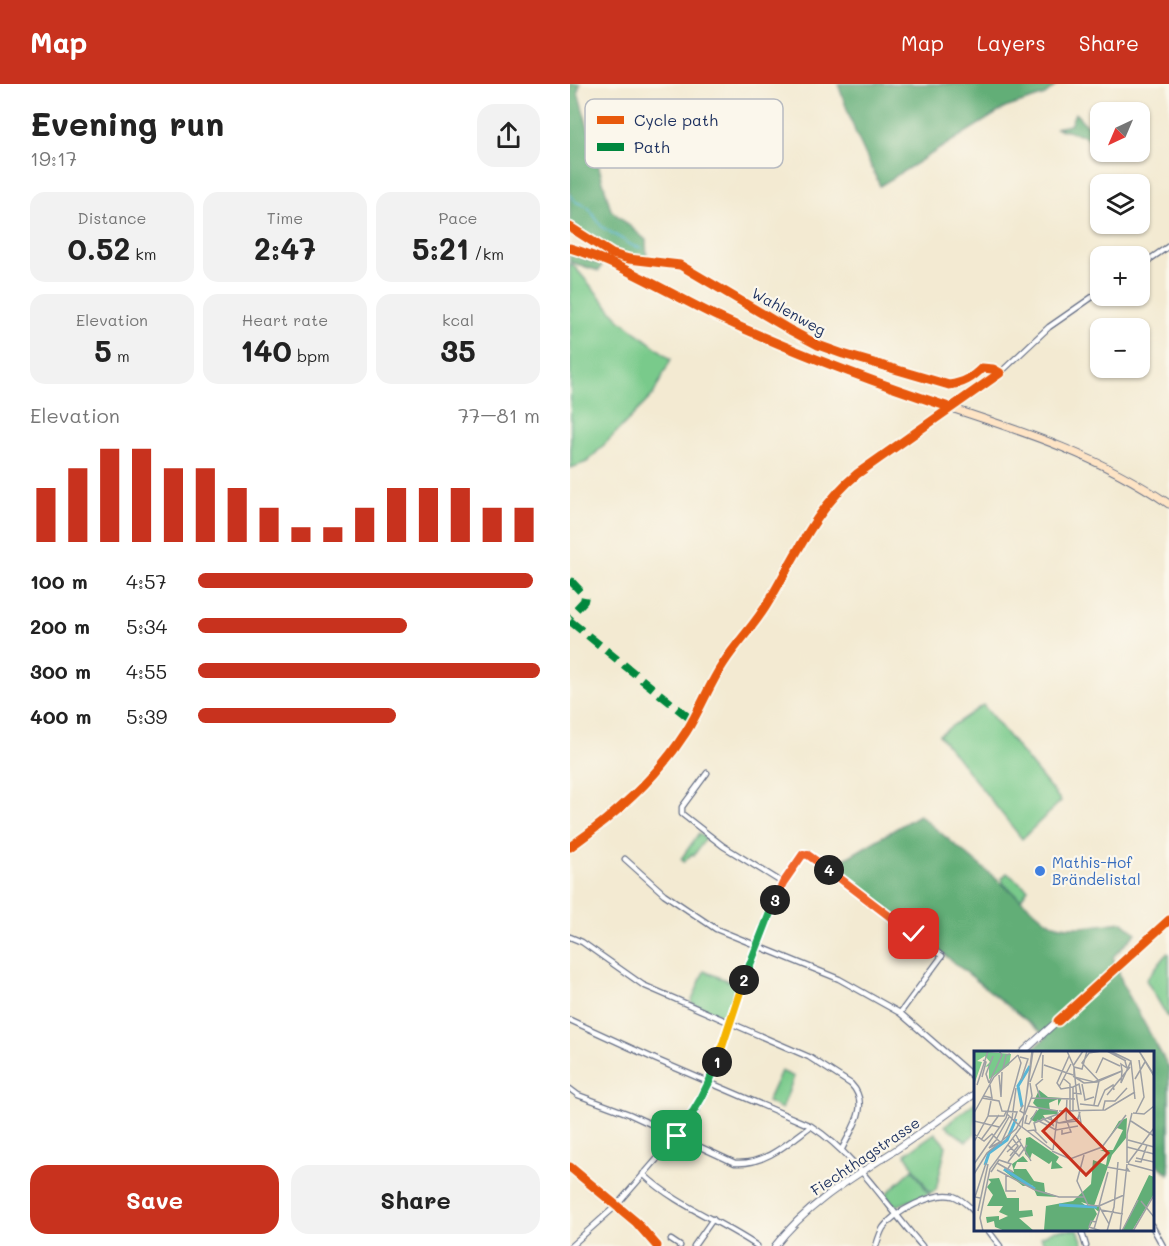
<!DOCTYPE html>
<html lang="en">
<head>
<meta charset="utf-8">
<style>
  :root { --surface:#fff; --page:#f2f2f2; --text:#222; --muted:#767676; --accent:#c8321e }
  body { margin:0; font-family:Mali,sans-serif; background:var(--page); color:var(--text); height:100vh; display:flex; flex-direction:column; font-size:22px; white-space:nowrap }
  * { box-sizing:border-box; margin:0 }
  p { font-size:20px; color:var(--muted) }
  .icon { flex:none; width:33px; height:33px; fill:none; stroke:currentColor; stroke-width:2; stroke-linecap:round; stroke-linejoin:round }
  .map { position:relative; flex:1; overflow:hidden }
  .details { display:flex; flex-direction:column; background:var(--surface); width:570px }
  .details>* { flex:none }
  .needle { width:39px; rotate:224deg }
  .tools { position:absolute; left:520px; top:18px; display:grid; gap:12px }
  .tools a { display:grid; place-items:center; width:60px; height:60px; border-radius:12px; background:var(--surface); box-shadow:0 2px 4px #0004; font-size:30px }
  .pin { position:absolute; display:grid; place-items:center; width:51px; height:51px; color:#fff; margin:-26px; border-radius:12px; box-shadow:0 3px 9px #0006 }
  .km { position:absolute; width:30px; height:30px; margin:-15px; border-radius:50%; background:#222; color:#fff; font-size:16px; line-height:30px; text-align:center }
  .round { display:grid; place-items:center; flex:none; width:63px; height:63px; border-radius:18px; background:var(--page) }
  .headline { display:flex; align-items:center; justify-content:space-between; height:102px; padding:0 30px }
  h1 { font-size:33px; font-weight:800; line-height:45px }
  .figures { display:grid; grid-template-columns:repeat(3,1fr); gap:9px; height:102px; padding:6px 30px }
  .figures div { display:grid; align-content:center; border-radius:15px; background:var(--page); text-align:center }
  .figures b { font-size:30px; font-weight:800 }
  .figures small { font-size:16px; font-weight:400 }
  .figures p { font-size:16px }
  .chart { height:168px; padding:12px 30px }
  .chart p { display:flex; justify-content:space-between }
  .chart svg { width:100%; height:108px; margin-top:6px; stroke:var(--accent); stroke-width:6 }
  .primary-button { display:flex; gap:12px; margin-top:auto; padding:12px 30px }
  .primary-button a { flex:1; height:69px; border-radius:18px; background:var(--accent); color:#fff; font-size:24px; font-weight:800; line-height:69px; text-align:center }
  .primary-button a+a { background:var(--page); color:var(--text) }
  ul { padding:0 30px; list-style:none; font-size:20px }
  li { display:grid; grid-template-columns:96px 72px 1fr; align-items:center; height:45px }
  li i { height:15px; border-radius:8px; background:var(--accent) }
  header { display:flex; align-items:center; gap:36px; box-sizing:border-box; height:84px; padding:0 30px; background:var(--accent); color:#fff }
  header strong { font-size:28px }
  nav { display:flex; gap:33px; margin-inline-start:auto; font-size:21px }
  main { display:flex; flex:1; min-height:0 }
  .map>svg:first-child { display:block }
  .green { fill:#79ca8b; stroke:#4a7c74; stroke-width:1.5 }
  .forest { fill:#62ae77; stroke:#3e6e6a; stroke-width:1.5 }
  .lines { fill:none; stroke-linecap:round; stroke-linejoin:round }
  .stream { stroke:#58b5d6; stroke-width:1.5 }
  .minor-casing { stroke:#677087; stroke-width:7 }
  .tertiary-casing { stroke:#677087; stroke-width:8 }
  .secondary-casing { stroke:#677087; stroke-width:9 }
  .minor { stroke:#fff; stroke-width:4.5 }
  .tertiary { stroke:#fff; stroke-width:6 }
  .secondary { stroke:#fee4c5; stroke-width:7 }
  .quiet { stroke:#00873e; stroke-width:8; stroke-dasharray:15 8; stroke-linecap:butt }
  .cycleway-casing { stroke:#fbf7ec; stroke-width:13 }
  .cycleway { stroke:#e8590c; stroke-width:9 }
  .split-1-casing { stroke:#fff; stroke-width:12 }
  .split-2-casing { stroke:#fff; stroke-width:12 }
  .split-3-casing { stroke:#fff; stroke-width:12 }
  .split-4-casing { stroke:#fff; stroke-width:12 }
  .split-5-casing { stroke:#fff; stroke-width:12 }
  .split-6-casing { stroke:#fff; stroke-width:12 }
  .split-1 { stroke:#22a559; stroke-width:8 }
  .split-2 { stroke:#f5b400; stroke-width:8 }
  .split-3 { stroke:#22a559; stroke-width:8 }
  .split-4 { stroke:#f0652b; stroke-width:8 }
  .split-5 { stroke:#f0652b; stroke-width:8 }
  .split-6 { stroke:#f5b400; stroke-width:8 }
  .shop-dot { fill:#3f7fe0; stroke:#fbf7ec; stroke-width:2 }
  .labels { text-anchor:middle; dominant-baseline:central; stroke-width:4.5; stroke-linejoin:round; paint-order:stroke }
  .street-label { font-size:15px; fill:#1b2f5e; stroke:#fbf7ec }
  .shop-label { font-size:15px; fill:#366cbe; stroke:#fbf7ec; text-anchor:start }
  .inset-river { fill:none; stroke:#58b5d6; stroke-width:3 }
  .inset-road { fill:none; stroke:#9d9fa4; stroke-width:1.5 }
  .view { fill:#c8321e; fill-opacity:0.15; stroke:#c8321e; stroke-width:3 }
  .inset-edge { fill:none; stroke:#1b2f5e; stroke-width:3 }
  .key { fill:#fbf7ec; stroke:#b8bbc1; stroke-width:1.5 }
  .key-label { font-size:16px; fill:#1b2f5e }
</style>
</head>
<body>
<header>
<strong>Map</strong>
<nav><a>Map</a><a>Layers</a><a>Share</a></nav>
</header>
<main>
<section class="details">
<div class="headline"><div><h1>Evening run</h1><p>19:17</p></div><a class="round"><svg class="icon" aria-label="share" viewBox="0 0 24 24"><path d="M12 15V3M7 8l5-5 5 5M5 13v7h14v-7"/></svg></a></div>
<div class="figures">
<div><p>Distance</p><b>0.52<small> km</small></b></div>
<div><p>Time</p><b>2:47</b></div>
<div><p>Pace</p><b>5:21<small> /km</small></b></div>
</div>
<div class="figures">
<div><p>Elevation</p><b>5<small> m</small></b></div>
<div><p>Heart rate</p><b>140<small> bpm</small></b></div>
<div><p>kcal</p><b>35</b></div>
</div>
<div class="chart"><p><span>Elevation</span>77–81 m</p>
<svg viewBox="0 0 160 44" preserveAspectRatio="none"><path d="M5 44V22M15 44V14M25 44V6M35 44V6M45 44V14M55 44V14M65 44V22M75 44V30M85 44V38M95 44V38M105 44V30M115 44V22M125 44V22M135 44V22M145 44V30M155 44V30"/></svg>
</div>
<ul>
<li><b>100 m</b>4:57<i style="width:98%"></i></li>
<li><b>200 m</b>5:34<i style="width:61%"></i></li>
<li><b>300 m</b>4:55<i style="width:100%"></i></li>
<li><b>400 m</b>5:39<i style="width:58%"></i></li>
</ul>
<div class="primary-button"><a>Save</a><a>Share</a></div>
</section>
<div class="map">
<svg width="599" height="1162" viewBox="0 0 599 1162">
  <rect width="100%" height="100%" fill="#fbf7ec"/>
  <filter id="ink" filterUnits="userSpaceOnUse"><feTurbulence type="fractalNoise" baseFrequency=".0167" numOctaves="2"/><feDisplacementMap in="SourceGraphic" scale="12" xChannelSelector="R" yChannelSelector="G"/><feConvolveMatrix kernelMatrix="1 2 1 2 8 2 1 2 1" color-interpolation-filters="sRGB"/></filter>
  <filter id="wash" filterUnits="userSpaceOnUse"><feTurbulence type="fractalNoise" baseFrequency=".008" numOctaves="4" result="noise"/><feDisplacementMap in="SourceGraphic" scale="24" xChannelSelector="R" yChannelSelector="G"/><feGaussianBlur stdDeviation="1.35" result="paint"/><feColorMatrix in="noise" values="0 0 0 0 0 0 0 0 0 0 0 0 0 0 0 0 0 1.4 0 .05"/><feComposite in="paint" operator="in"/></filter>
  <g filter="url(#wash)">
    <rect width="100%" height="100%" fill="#f3ead2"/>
    <path class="green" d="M 0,180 L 3,181 L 48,234 L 101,275 L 83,311 L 17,378 L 1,384 Z
      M 413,621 L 491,717 L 452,755 L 369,651 Z
      M 129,749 L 136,754 L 124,771 L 122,770 L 114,778 L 111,775 Z
      M 437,789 L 458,805 L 451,815 L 433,799 L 432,794 Z
      M 597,869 L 599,870 L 599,933 L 597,932 L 576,896 Z
      M 134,887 L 168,901 L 158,930 L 153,932 L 121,919 Z
      M 211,987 L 224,993 L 212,1025 L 197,1018 Z
      M 405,1018 L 405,1050 L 396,1057 L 375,1042 Z
      M 365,1049 L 376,1062 L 366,1106 L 360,1109 L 335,1070 Z
      M 343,1085 L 359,1110 L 326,1122 L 315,1111 Z
      M 485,1146 L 508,1146 L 514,1162 L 475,1162 L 471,1153 Z"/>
    <path class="forest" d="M 0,0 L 10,0 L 8,8 L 41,126 L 76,156 L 77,177 L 42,170 L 0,143 Z
      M 268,0 L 488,0 L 475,11 L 435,24 L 310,102 L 286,50 Z
      M 505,29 L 531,56 L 531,66 L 512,51 L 485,44 L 500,41 Z
      M 0,170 L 32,181 L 29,187 L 0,178 Z
      M 349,731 L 477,837 C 498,849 530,840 553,838 L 566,849 L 543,873 L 554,903 L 599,984 L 599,1090 L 583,1077 L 582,968 L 458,968 L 477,953 L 361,860 L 341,841 L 261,783 Z"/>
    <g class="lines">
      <path class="stream" d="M 0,111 L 6,118 L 18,123 L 32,143 L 63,162 L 72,164"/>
    </g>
  </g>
  <g filter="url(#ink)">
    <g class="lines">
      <defs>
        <path id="minor" d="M 0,143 L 42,170 L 59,175 L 110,181 L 220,246 L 248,261 L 273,270 L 379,301 C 394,299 402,294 412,284 L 423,285 L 430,289 L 479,243 L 531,207
          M 570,182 L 599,162
          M 137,689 L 112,723 L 112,730 L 153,762 L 213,799
          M 55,775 L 94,810 L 146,845 L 269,895 L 330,929 L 406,995
          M 0,853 L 12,858 L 73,901 L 239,973 L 281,1000 C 301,1021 282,1044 272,1065
          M 0,936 L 87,976 L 241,1042 C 287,1072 316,1121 352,1162
          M 0,1005 L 8,1011 L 59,1030 L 165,1079 C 195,1081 218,1059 241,1042
          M 0,1083 L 66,1138 L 87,1162
          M 73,1090 C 107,1122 149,1136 187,1162
          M 582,1142 L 593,1162
          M 418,1146 L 430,1162
          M 511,1146 L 516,1162
          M 101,1156 L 110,1162
          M 1,1162 L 47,1121 L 107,1052 L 126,1027 L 140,998 L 172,902 L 209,805 L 225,780 L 233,770 L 239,771 L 372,872 L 330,929
          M 124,1162 L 143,1135
          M 306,1162 C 308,1156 310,1149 313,1144 C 324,1128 364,1107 383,1112 C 393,1115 399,1123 406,1129"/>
        <path id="tertiary" d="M 453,968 L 599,836
          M 205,1162 C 238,1119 282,1094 327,1065 C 354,1047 380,1028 406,1009"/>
        <path id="secondary" d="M 0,164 C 42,176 80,200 119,219 C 167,243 216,263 265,283 C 379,330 495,348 599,420"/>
      </defs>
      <use href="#minor" class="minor-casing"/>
      <use href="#tertiary" class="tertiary-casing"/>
      <use href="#secondary" class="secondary-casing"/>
      <use href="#minor" class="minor"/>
      <use href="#tertiary" class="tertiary"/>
      <use href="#secondary" class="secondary"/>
      <path class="quiet" d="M 0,496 L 15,512 L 14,517 L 0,532
        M 0,537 L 123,637"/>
      <defs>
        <path id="cycleway" d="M 0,143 L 42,170 L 59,175 L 110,181 L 220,246 L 248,261 L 273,270 L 379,301 C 394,299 402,294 412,284 L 423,285 L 430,289 L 287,390 C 246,424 225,473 199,517 C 186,540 167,558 153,580 C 139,601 130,626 116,648 C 86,695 45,731 0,763
          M 0,164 C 51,179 98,209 146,232 C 221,267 298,296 376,322
          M 488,937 L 599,836
          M 0,1083 L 66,1138 L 87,1162"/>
      </defs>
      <use href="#cycleway" class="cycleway-casing"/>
      <use href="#cycleway" class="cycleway"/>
    </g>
  </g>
  <g class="lines" filter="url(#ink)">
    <defs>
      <path id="split-1" d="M 107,1052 C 125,1028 137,1007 147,978"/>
      <path id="split-2" d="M 147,978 L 174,896"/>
      <path id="split-3" d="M 174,896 L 205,816"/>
      <path id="split-4" d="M 205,816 L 213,799 L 233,770 L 238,771 L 259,786"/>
      <path id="split-5" d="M 259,786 L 327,838"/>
      <path id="split-6" d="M 327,838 L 344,850"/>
    </defs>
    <use href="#split-1" class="split-1-casing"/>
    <use href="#split-2" class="split-2-casing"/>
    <use href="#split-3" class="split-3-casing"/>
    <use href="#split-4" class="split-4-casing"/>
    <use href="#split-5" class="split-5-casing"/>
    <use href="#split-6" class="split-6-casing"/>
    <use href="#split-1" class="split-1"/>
    <use href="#split-2" class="split-2"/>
    <use href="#split-3" class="split-3"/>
    <use href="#split-4" class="split-4"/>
    <use href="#split-5" class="split-5"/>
    <use href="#split-6" class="split-6"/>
  </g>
  <circle class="shop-dot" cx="470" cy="787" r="6"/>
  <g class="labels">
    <g class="street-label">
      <text transform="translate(219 227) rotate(29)">Wahlenweg</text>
      <text transform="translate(295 1072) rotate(-34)">Fiechthagstrasse</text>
    </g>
    <g class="shop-label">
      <text x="482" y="778">Mathis-Hof<tspan x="482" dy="17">Brändelistal</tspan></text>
    </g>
  </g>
  <g transform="translate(404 967)">
    <rect width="180" height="180" fill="#f3ead2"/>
    <path d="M 0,0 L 37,3 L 35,14 L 40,16 L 35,14 L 15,28 L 15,15 L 11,16 L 16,11 L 11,5 L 3,10 L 8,11 L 0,34 Z" fill="#79ca8b"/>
    <path d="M 65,39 L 74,46 L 88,47 L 84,55 L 84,48 L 75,52 L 76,59 L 84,59 L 83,63 L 69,64 L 71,67 L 61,71 L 56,68 L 65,58 L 59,52 ZM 144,58 L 145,70 L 153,67 L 152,87 L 138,104 L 120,155 L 107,151 L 115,157 L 125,155 L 125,161 L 120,157 L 123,163 L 114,179 L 62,180 L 70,179 L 72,155 L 99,150 L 117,133 L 119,109 L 132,114 L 134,102 L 126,99 L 139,99 L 149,79 L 143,77 L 134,88 L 145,70 ZM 56,86 L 85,106 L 82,111 L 89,117 L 77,118 L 78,110 L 75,113 L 58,102 L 56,108 L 51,103 L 52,87 ZM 49,105 L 54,111 L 43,111 L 40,118 L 52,118 L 60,130 L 70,132 L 71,141 L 85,146 L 63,145 L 58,134 L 49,135 L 29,119 L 40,121 L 38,113 ZM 175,124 L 180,126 L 180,143 L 158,180 L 148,180 ZM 25,127 L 33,147 L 45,147 L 45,160 L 58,159 L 59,165 L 45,167 L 60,180 L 31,180 L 21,176 L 20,170 L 13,172 L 12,166 L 25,165 L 25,169 L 34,165 L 25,161 L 29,155 L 13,155 L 19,144 L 13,136 L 17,131 L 14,128 Z" fill="#62ae77"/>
    <path class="inset-river" d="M 48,56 L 44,35 L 56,15M 11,114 L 15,102 L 33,89 L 42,68M 30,118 L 61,138M 85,154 L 123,156"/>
    <path class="inset-road" d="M 93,0 L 100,16 L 103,48M 113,0 L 108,18 L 100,16 L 100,26 L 120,31 L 148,20 L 147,32 L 157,10 L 136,0M 133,0 L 152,10M 136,0 L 155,9M 165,0 L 180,25M 165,0 L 180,24M 95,5 L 83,32 L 87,38 L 99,36M 46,6 L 54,8 L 47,29M 157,11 L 161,48M 70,14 L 99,24M 99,15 L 109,0M 29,18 L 32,4 L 36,3M 122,22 L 129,7 L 146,15M 25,24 L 27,46M 99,25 L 110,32 L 123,31 L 148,20 L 147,13 L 153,17 L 151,10M 8,26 L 12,11 L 9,9M 68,27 L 69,4M 90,28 L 96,33 L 96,61M 161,28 L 171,11M 56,31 L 68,0M 15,32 L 28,4 L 25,0M 15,32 L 12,23 L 19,5M 108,33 L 111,49 L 120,46M 3,34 L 14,0M 85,36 L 97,13M 99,42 L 107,43 L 105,33 L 99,36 L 99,61M 133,44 L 156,16M 10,45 L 18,47 L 16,34M 27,46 L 28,21M 66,46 L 62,34 L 69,28M 8,47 L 25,50 L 28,60 L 43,61 L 40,70M 57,47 L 101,48M 103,48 L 107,72M 106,53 L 124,55 L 131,39 L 139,34 L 140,39M 49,54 L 46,60 L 51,63 L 58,45 L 56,32M 120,54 L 125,30 L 108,12 L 115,2 L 127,0M 54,55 L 84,60M 129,59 L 131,50 L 141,50 L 153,37M 85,60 L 131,59 L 161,41M 0,62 L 20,26 L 44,4M 159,62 L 170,63 L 180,55M 162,62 L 170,46 L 165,9M 33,63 L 47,76M 53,64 L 51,72 L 55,73 L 63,59M 14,65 L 30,65 L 32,61M 68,67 L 79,74 L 77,66M 73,67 L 85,72 L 105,67M 63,69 L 82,79 L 104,75M 0,70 L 25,76M 157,70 L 180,85M 85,72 L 103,70 L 106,61M 48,76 L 59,0M 48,76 L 78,99M 88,79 L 88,83 L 97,81 L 92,68 L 93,47M 53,80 L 60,79 L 73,92M 62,80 L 60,72 L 84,63M 0,83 L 10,90 L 18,83 L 27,92 L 38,68 L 42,37M 153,83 L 158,62M 42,84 L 57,110M 23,87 L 35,66M 23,88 L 15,97 L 26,91M 7,89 L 25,64M 154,89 L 180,96M 0,91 L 14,65 L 17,50M 34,94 L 45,105 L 53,94M 153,96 L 180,103M 79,99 L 84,61M 78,100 L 96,108 L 128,96 L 152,64M 33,101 L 47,88M 110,104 L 103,130 L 114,154 L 125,155M 36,105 L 44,95 L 39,88M 162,107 L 180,111M 161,110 L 167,111 L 173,94M 34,111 L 47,94M 23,112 L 39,121M 153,112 L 153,83M 154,112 L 180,77M 0,113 L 32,67 L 47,12 L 44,4M 154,113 L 180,120M 133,116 L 155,120 L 153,117M 23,119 L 61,139 L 85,146 L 110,146M 17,121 L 25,109 L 37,113 L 33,119M 0,123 L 13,102 L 42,78 L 50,64 L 58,0M 32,124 L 32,140 L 42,140M 6,147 L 1,146 L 12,112M 167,150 L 180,166M 125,155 L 134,121M 125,155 L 150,144M 125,155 L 135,173 L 133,180M 127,159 L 149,163M 4,160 L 14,113M 122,171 L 117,170 L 115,176 L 127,180M 135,173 L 140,156 L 144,111M 120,178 L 126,157M 9,180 L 6,167 L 16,118 L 47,76M 146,180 L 153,113M 148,180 L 164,149M 159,180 L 180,144"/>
    <path class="view" d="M 92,58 L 134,102 L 112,124 L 69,80 Z"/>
    <rect width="180" height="180" class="inset-edge"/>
  </g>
  <rect x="15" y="15" width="198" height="69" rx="9" class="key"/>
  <rect x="27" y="32" width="27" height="8" fill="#e8590c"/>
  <rect x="27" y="59" width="27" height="8" fill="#00873e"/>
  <g class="key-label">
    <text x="64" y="42">Cycle path</text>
    <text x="64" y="69">Path</text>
  </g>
</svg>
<div class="tools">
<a><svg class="needle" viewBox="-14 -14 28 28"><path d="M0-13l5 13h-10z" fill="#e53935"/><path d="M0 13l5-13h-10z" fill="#767676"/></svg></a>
<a><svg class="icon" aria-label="layers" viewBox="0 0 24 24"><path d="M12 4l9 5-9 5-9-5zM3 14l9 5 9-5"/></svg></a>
<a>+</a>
<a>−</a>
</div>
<div class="pin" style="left:107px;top:1052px;background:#1e9e55"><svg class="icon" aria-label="arrive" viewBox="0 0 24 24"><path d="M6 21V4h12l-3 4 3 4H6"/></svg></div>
<div class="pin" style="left:344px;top:850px;background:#d93025"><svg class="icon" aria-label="check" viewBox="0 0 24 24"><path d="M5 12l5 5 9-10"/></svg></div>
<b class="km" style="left:147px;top:978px">1</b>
<b class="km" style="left:174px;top:896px">2</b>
<b class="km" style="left:205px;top:816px">3</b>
<b class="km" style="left:259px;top:786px">4</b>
</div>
</main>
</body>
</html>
